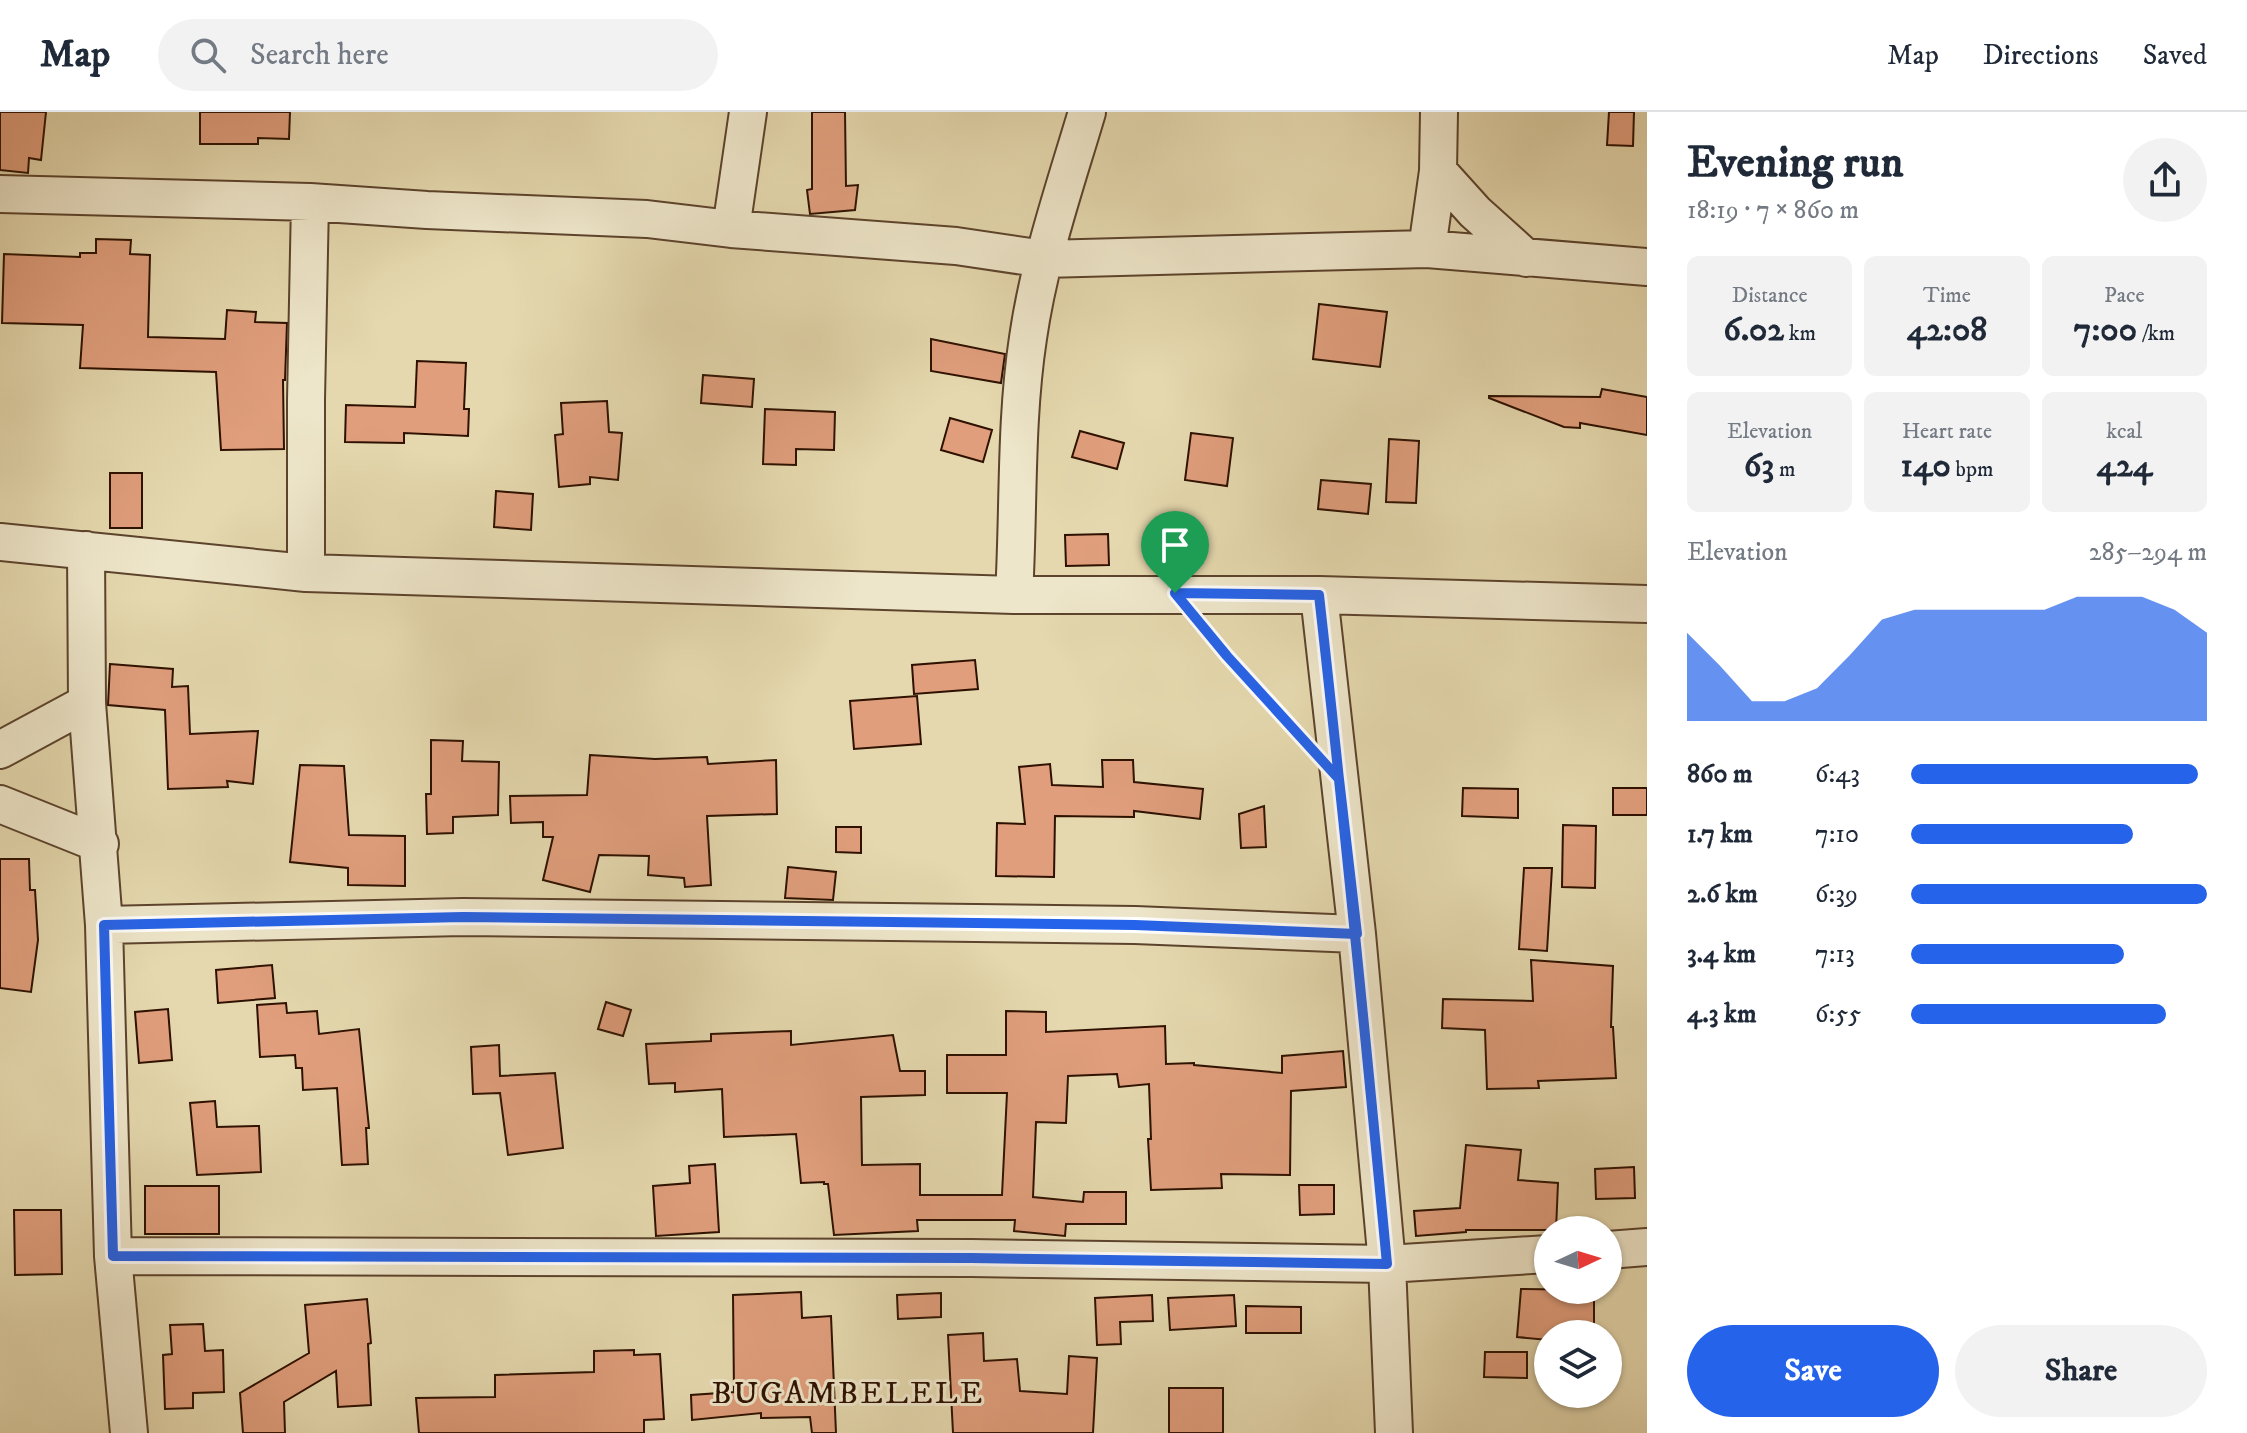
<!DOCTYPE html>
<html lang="en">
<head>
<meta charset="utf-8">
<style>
  :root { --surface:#fff; --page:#f2f2f3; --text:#1f2937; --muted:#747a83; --line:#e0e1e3; --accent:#2563eb }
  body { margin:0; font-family:"IM FELL DW Pica",serif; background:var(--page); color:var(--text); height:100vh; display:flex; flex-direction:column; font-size:30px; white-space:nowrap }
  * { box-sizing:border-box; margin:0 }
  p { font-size:26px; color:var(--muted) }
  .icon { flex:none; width:44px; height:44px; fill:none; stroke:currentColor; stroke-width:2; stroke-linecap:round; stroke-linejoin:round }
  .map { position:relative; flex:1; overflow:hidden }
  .side { display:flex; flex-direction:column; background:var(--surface); width:600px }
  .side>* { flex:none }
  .needle { width:52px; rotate:86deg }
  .tools { position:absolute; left:1534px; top:1104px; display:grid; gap:16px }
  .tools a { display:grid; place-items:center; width:88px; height:88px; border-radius:50%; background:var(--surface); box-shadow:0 2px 6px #0004; font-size:40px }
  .pin { position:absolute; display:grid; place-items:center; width:68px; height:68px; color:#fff; margin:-82px -34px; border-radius:50% 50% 50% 0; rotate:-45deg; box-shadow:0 0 8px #0007 }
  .pin .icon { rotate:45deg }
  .round { display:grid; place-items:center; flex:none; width:84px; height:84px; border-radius:42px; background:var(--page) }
  .headline { display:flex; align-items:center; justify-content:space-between; height:136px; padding:0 40px }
  h1 { font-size:44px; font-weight:700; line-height:60px }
  .metrics { display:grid; grid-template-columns:repeat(3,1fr); gap:12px; height:136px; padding:8px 40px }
  .metrics div { display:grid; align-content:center; border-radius:12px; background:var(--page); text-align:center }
  .metrics b { font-size:34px; font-weight:700 }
  .metrics small { font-size:22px; font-weight:400 }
  .metrics p { font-size:22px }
  .chart { height:224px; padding:16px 40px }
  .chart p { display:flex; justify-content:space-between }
  .chart svg { width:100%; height:144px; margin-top:8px; fill:var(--accent); opacity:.7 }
  .cta { display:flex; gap:16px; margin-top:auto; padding:16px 40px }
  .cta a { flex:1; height:92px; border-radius:48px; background:var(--accent); color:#fff; font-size:32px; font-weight:700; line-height:92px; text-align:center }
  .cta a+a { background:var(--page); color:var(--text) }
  ul { padding:0 40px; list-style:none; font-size:26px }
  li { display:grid; grid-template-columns:128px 96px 1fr; align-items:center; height:60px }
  li i { height:20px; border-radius:10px; background:var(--accent) }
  header { display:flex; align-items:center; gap:48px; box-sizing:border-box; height:112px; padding:0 40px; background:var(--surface); border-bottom:2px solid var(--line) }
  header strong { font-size:38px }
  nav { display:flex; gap:44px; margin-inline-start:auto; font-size:28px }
  .search { width:560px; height:72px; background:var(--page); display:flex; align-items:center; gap:20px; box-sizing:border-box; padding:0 28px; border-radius:44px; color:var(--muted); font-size:30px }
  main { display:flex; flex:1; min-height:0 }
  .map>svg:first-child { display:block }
  .building { fill:#e09e7c; stroke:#2e1100; stroke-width:2 }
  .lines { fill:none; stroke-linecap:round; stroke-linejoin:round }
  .street-casing { stroke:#5c432c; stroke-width:40 }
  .path { stroke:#2e1100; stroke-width:5; stroke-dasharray:6 4; stroke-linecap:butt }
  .street { stroke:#eee6ca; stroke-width:36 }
  .route-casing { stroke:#fff; stroke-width:16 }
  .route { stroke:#2563eb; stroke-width:10 }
  .labels { text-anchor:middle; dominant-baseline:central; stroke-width:6; stroke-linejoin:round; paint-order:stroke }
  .quarter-label { font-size:32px; letter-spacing:2px; fill:#2e1100; stroke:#eee6ca }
</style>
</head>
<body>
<header>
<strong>Map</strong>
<div class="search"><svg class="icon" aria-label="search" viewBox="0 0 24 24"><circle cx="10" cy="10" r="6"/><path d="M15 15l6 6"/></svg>Search here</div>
<nav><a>Map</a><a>Directions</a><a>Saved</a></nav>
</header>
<main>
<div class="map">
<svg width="1647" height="1321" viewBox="0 0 1647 1321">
  <rect width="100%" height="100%" fill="#e5d8ae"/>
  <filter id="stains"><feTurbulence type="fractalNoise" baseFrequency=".0025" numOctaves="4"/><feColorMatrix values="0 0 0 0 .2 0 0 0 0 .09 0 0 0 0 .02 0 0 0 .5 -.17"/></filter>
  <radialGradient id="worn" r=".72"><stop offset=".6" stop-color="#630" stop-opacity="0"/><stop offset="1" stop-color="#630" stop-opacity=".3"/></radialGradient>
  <path class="building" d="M 0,0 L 46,0 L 41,48 L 29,46 L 28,61 L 0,58 Z
    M 200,0 L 290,0 L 289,27 L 258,26 L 258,32 L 200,32 Z
    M 812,0 L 845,0 L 846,74 L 858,73 L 855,98 L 810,102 L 807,78 L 812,77 Z
    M 1609,0 L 1634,0 L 1633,34 L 1607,33 Z
    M 96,127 L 131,128 L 130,142 L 150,143 L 148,225 L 225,227 L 227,198 L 256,200 L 255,210 L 287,211 L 285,268 L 283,268 L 284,337 L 221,338 L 216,260 L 80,256 L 83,213 L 2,211 L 4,142 L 80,145 L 80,141 L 96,141 Z
    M 1319,192 L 1387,200 L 1380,255 L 1313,247 Z
    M 931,227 L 1005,242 L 1001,271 L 931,259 Z
    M 417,249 L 466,251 L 464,297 L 469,297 L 468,324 L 404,321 L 404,331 L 345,330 L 346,293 L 415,295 Z
    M 703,263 L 754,267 L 752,295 L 701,291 Z
    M 1602,277 L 1647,285 L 1647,323 L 1580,311 L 1580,316 L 1564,315 L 1489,286 L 1489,284 L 1600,285 Z
    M 607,289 L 609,320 L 622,321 L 618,368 L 590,365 L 590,372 L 559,375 L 555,323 L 563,322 L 561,291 Z
    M 765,297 L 835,300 L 834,338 L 796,337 L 796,353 L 763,352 Z
    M 950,306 L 992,318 L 983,350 L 941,338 Z
    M 1080,319 L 1124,331 L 1117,357 L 1072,345 Z
    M 1191,321 L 1233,326 L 1227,374 L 1185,368 Z
    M 1389,327 L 1419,329 L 1416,391 L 1386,390 Z
    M 110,361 L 142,361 L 142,416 L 110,416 Z
    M 1321,368 L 1371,372 L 1368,402 L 1318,397 Z
    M 496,379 L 533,382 L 531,418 L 494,415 Z
    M 1108,422 L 1109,453 L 1066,454 L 1065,423 Z
    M 975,548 L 978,577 L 914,582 L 912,553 Z
    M 110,552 L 173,557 L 172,575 L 188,574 L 190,622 L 258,619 L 253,672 L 227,669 L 228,675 L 168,677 L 165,598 L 108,593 Z
    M 917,584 L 921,632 L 854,637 L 850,589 Z
    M 431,628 L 463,629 L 462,649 L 499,650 L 498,703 L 453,705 L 453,721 L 427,722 L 426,682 L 431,682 Z
    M 590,643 L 655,647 L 707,645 L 708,652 L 776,648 L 777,702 L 707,704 L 711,773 L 685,775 L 684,766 L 648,763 L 649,744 L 599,743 L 590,780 L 543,768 L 553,725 L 543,725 L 543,710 L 511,711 L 510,684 L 587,683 Z
    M 1102,648 L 1133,648 L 1134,670 L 1203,677 L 1200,707 L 1134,699 L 1134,705 L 1055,704 L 1054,765 L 996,764 L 997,711 L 1025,712 L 1019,655 L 1050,652 L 1052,673 L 1103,675 Z
    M 300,653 L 344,654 L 349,723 L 405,724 L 405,774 L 348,773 L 348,756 L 290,750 Z
    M 1463,676 L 1518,677 L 1518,706 L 1462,704 Z
    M 1613,676 L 1647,676 L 1647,703 L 1613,703 Z
    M 1264,694 L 1266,735 L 1241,736 L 1239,702 Z
    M 1563,713 L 1596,714 L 1595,776 L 1562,775 Z
    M 836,715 L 861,715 L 861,741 L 836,740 Z
    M 0,747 L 29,747 L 30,778 L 35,778 L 38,828 L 31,880 L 0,876 Z
    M 788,755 L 836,760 L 833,788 L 785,786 Z
    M 1524,756 L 1552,756 L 1547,839 L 1519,837 Z
    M 1531,848 L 1613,854 L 1611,915 L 1613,915 L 1616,966 L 1538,969 L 1539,976 L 1487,977 L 1485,918 L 1442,916 L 1443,887 L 1533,889 Z
    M 272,853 L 275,886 L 218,891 L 216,858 Z
    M 606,890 L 631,898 L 623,924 L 598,917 Z
    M 286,891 L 287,901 L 317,899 L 319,922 L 359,917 L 369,1016 L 366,1016 L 368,1052 L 342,1053 L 337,976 L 303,978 L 302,956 L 296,956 L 295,943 L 260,945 L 257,893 Z
    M 168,897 L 172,948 L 139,951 L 135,900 Z
    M 1006,899 L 1046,900 L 1046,920 L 1165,914 L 1166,952 L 1194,951 L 1194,953 L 1282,961 L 1282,944 L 1343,939 L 1346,975 L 1291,979 L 1290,1063 L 1221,1062 L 1222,1076 L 1151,1078 L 1148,1027 L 1151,1027 L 1149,972 L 1119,975 L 1117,962 L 1068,964 L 1066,1011 L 1036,1010 L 1033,1085 L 1083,1090 L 1084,1080 L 1126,1080 L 1126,1112 L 1066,1112 L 1065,1124 L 1014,1119 L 1015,1108 L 917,1108 L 918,1119 L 834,1123 L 828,1072 L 824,1072 L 824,1070 L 801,1071 L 796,1022 L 724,1025 L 722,977 L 675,980 L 675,971 L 649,972 L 646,932 L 711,929 L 711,922 L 791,919 L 791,933 L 893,923 L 900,959 L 925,959 L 925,983 L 861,985 L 862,1053 L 920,1052 L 920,1083 L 1002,1083 L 1007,981 L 947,981 L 947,943 L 1006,943 Z
    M 499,933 L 500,964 L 555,961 L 563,1036 L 508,1043 L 500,981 L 473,982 L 471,935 Z
    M 215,989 L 217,1015 L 259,1014 L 261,1060 L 197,1063 L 190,991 Z
    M 1466,1033 L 1521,1038 L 1518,1068 L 1558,1071 L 1556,1118 L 1466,1118 L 1466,1120 L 1416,1124 L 1414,1099 L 1460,1096 Z
    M 715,1052 L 719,1120 L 656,1124 L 653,1074 L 690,1071 L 689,1054 Z
    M 1634,1055 L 1635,1086 L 1596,1087 L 1595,1057 Z
    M 1299,1073 L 1334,1073 L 1334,1102 L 1300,1103 Z
    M 145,1074 L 219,1074 L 219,1122 L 145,1122 Z
    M 14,1098 L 61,1098 L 62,1162 L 15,1163 Z
    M 1521,1177 L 1594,1178 L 1594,1222 L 1548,1222 L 1548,1228 L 1517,1225 Z
    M 801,1180 L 802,1206 L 831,1204 L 836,1321 L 812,1321 L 810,1305 L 761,1306 L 761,1301 L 692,1308 L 691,1283 L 734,1280 L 733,1183 Z
    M 941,1181 L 941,1205 L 898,1207 L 897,1183 Z
    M 1152,1183 L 1153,1209 L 1120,1210 L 1121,1232 L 1097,1233 L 1095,1186 Z
    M 1234,1183 L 1236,1214 L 1170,1218 L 1168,1186 Z
    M 367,1187 L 371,1231 L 368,1232 L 371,1293 L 338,1295 L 336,1259 L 284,1290 L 285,1321 L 243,1321 L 240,1281 L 309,1241 L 305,1193 Z
    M 1246,1194 L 1301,1195 L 1301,1221 L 1246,1221 Z
    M 203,1212 L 205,1239 L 223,1238 L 224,1280 L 193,1281 L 193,1296 L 165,1297 L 163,1243 L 172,1242 L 170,1213 Z
    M 983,1221 L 984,1249 L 1017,1247 L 1020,1279 L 1067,1282 L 1069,1244 L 1097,1246 L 1093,1321 L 953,1321 L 948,1223 Z
    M 634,1238 L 634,1243 L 660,1242 L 664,1307 L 644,1308 L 644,1321 L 419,1321 L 416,1286 L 495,1285 L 495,1263 L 594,1260 L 594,1239 Z
    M 1485,1240 L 1527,1240 L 1527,1266 L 1484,1265 Z
    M 1169,1276 L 1223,1276 L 1223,1321 L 1169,1321 Z"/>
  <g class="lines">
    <defs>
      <path id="street" d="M 1438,59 L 1475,100 L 1526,146
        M 0,82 L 310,90 L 427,98 L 647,107 L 731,117 L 956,134 L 1044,147 L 1427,137 L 1647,155
        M 731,117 L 748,0
        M 1427,137 L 1438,59 L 1439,0
        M 0,430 L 306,461 L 1014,483 L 1319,483 L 1647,492
        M 86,438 L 87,591 L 104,813 L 113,1144 L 129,1321
        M 306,461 L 306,288 L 310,90
        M 1014,483 C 1019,397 1015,311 1028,226 C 1039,149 1065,74 1087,0
        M 1319,483 L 1357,822 L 1387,1152 L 1394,1321
        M 0,638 L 87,591
        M 0,692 L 100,732
        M 104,813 L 463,805 L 1135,813 L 1357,822
        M 1608,1138 L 1647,1135
        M 113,1144 L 971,1146 L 1387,1152 L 1548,1142"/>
    </defs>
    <use href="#street" class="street-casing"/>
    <path class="path" d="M 1204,516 L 1301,626"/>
    <use href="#street" class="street"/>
  </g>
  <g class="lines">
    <defs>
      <path id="route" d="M 1175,481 L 1227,544 L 1339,667 L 1357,822 L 1135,813 L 463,805 L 104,813 L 113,1144 L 971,1146 L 1387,1152 C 1366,929 1344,706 1319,483 L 1175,481"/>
    </defs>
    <use href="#route" class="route-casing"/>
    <use href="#route" class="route"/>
  </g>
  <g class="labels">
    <g class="quarter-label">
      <text x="848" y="1282">BUGAMBELELE</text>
    </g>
  </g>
  <rect width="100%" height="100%" filter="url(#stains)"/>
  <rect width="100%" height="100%" fill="url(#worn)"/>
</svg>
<div class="tools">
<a><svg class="needle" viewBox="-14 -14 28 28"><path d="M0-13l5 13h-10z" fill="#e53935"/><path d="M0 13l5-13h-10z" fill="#747a83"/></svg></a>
<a><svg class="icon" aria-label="layers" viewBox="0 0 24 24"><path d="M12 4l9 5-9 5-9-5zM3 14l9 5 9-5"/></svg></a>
</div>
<div class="pin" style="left:1175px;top:481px;background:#1e9e55"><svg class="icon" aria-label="arrive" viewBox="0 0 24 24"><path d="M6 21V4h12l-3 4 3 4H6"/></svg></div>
</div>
<section class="side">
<div class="headline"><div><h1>Evening run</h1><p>18:19 · 7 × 860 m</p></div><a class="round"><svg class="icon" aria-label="share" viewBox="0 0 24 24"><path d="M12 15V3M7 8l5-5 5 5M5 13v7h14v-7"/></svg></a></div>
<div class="metrics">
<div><p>Distance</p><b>6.02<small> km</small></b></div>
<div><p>Time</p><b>42:08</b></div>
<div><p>Pace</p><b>7:00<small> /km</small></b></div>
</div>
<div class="metrics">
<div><p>Elevation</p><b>63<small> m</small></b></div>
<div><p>Heart rate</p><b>140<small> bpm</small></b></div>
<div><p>kcal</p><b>424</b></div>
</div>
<div class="chart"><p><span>Elevation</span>285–294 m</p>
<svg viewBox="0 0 160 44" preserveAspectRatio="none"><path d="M0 44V17L10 27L20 38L30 38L40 34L50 24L60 13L70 10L80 10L90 10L100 10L110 10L120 6L130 6L140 6L150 10L160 17V44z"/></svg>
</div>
<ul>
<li><b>860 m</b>6:43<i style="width:97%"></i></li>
<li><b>1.7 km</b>7:10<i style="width:75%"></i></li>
<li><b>2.6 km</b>6:39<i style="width:100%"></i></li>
<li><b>3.4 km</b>7:13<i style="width:72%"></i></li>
<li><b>4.3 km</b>6:55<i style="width:86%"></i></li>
</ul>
<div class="cta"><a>Save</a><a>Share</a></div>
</section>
</main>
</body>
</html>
